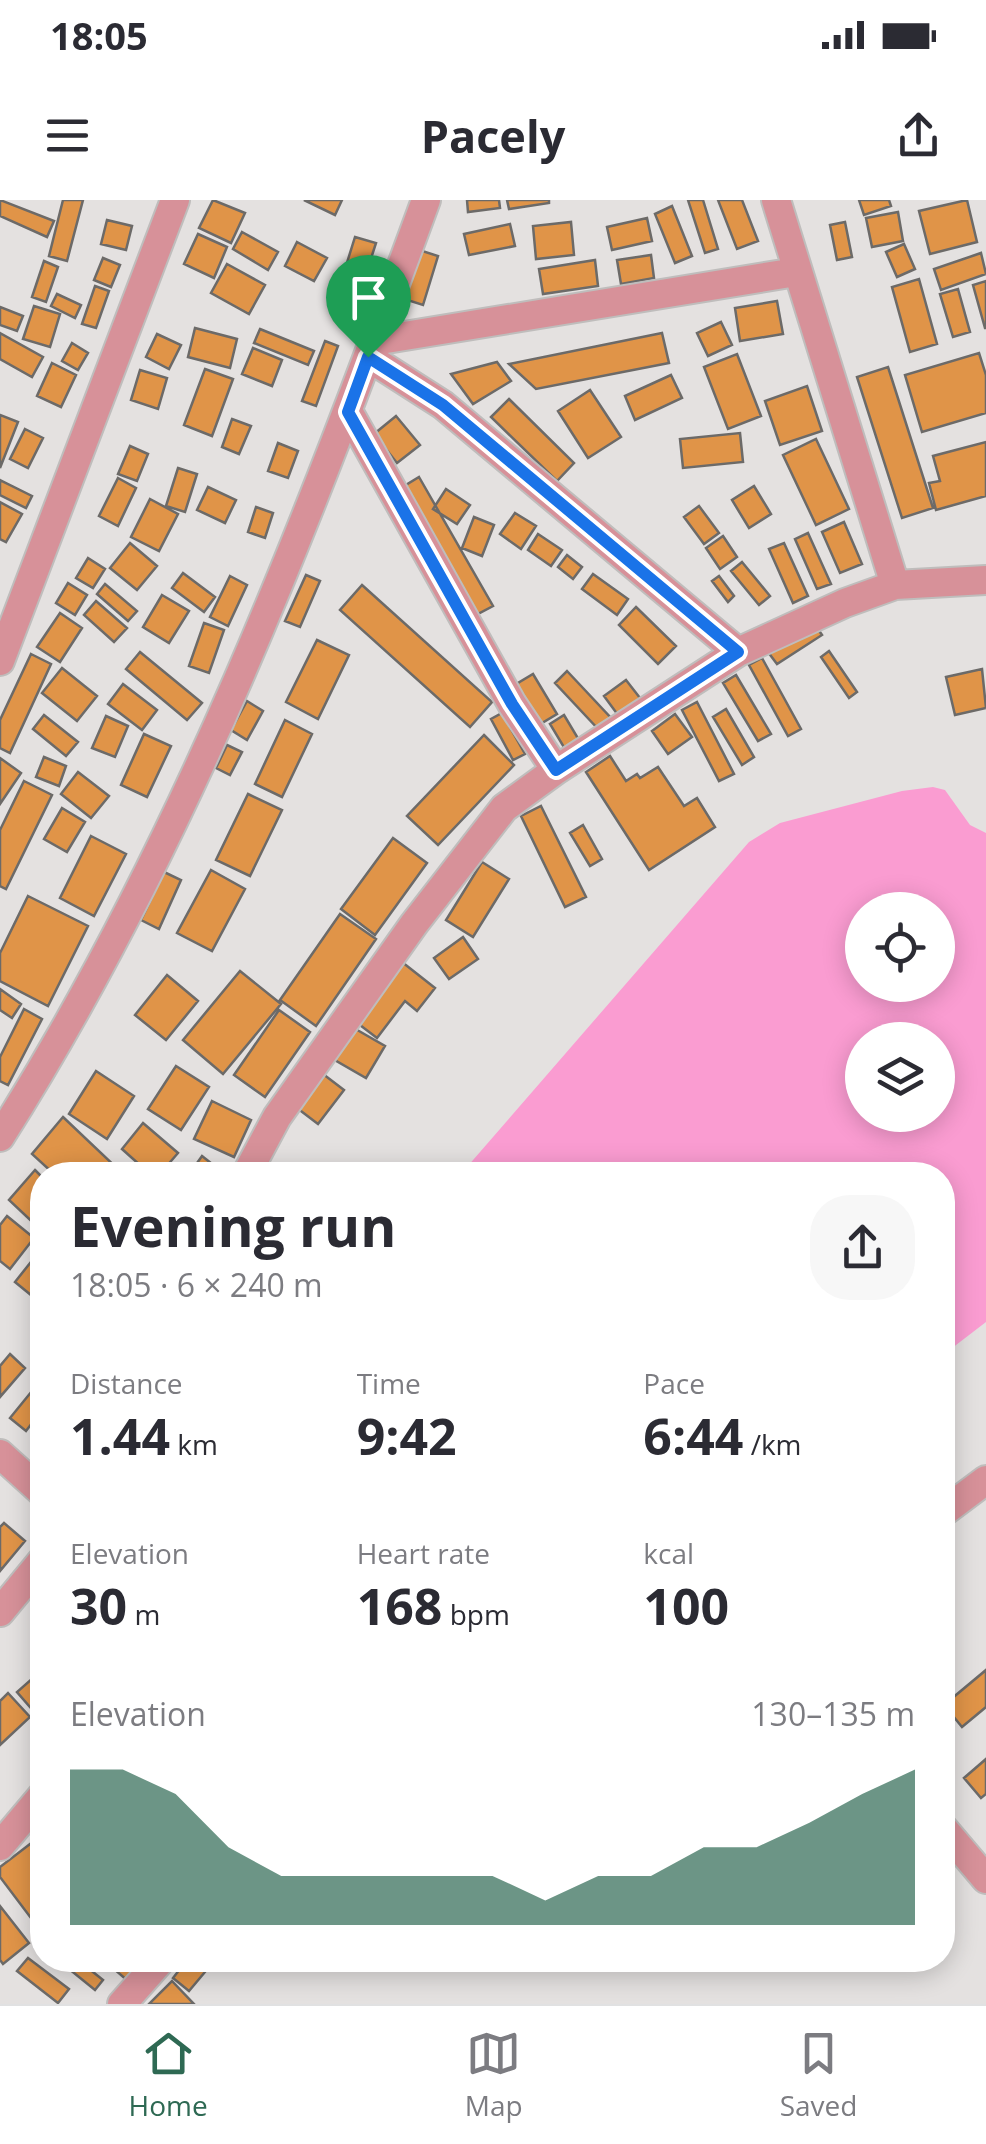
<!DOCTYPE html>
<html lang="en">
<head>
<meta charset="utf-8">
<style>
  :root { --surface:#fff; --page:#f7f7f7; --text:#2b2b33; --muted:#7c7c81; --line:#e1e1e2; --accent:#2e6953 }
  body { margin:0; font-family:"Open Sans",sans-serif; background:var(--page); color:var(--text); height:100vh; display:flex; flex-direction:column; font-size:38px; white-space:nowrap }
  * { box-sizing:border-box; margin:0 }
  p { font-size:32px; color:var(--muted) }
  .icon { flex:none; width:55px; height:55px; fill:none; stroke:currentColor; stroke-width:2; stroke-linecap:round; stroke-linejoin:round }
  .map { position:relative; flex:1; overflow:hidden }
  .side { position:absolute; left:30px; top:962px; width:925px; height:810px; display:flex; flex-direction:column; background:var(--surface); border-radius:40px; box-shadow:0 5px 25px #0003 }
  .side>* { flex:none }
  .buttons { position:absolute; left:845px; top:692px; display:grid; gap:20px }
  .buttons a { display:grid; place-items:center; width:110px; height:110px; border-radius:50%; background:var(--surface); box-shadow:0 5px 25px #0003; font-size:50px }
  .pin { position:absolute; display:grid; place-items:center; width:85px; height:85px; color:#fff; margin:-102px -42px; border-radius:50% 50% 50% 0; rotate:-45deg; box-shadow:0 0 10px #0007 }
  .pin .icon { rotate:45deg }
  .round { display:grid; place-items:center; flex:none; width:105px; height:105px; border-radius:40px; background:var(--page) }
  .head { display:flex; align-items:center; justify-content:space-between; height:170px; padding:0 40px }
  h1 { font-size:55px; font-weight:700; line-height:75px }
  .stats { display:grid; grid-template-columns:repeat(3,1fr); gap:15px; height:170px; padding:10px 40px }
  .stats div { display:grid; align-content:center }
  .stats b { font-size:50px; font-weight:700 }
  .stats small { font-size:28px; font-weight:400 }
  .stats p { font-size:28px }
  .chart { height:280px; padding:20px 40px }
  .chart p { display:flex; justify-content:space-between }
  .chart svg { width:100%; height:180px; margin-top:10px; fill:var(--accent); opacity:.7 }
  .status { display:flex; justify-content:space-between; align-items:center; height:70px; padding:0 50px; background:var(--surface); direction:ltr }
  .status svg { height:28px; fill:currentColor }
  header { display:flex; justify-content:space-between; align-items:center; height:130px; padding:0 40px; background:var(--surface); font-size:45px; font-weight:700 }
  .tabs { display:flex; justify-content:space-around; align-items:center; height:140px; border-top:2px solid var(--line); background:var(--surface); font-size:28px; color:var(--muted) }
  .tabs a { display:grid; justify-items:center; gap:5px }
  .tabs .on { color:var(--accent) }
  .map>svg:first-child { display:block }
  .water { fill:#fa9cd1; fill-rule:evenodd }
  .building { fill:#e09448; stroke:#6c6a68; stroke-width:2.5 }
  .lines { fill:none; stroke-linecap:round; stroke-linejoin:round }
  .minor-casing { stroke:#bfbdbc; stroke-width:32 }
  .minor { stroke:#d79199; stroke-width:28 }
  .route-casing { stroke:#fff; stroke-width:20 }
  .route { stroke:#1a73e8; stroke-width:12 }
</style>
</head>
<body>
<div class="status"><b>18:05</b><svg viewBox="0 0 49 12"><path d="M0 12V9h3v3zM5 12V6h3v6zM10 12V3h3v9zM15 12V0h3v12zM26 1h20v11H26zM47 4h2v5h-2z"/></svg></div>
<header><svg class="icon" aria-label="menu" viewBox="0 0 24 24"><path d="M4 6h16M4 12h16M4 18h16"/></svg>Pacely<svg class="icon" aria-label="share" viewBox="0 0 24 24"><path d="M12 15V3M7 8l5-5 5 5M5 13v7h14v-7"/></svg></header>
<div class="map">
<svg width="986" height="1804" viewBox="0 0 986 1804">
  <rect width="100%" height="100%" fill="#e4e1e0"/>
  <path class="water" d="M 933,587 L 945,590 L 970,625 L 986,633 L 986,1122 L 943,1155 L 942,975 L 460,975 L 749,642 L 780,623 L 902,591 ZM 862,710 L 938,710 L 938,785 L 862,785 ZM 862,840 L 938,840 L 938,915 L 862,915 Z"/>
  <path class="building" d="M 0,0 L 54,21 L 47,37 L 0,16 Z
    M 63,0 L 83,0 L 67,61 L 49,56 Z
    M 213,0 L 245,13 L 231,43 L 199,28 Z
    M 304,0 L 342,0 L 335,15 Z
    M 467,0 L 499,0 L 500,8 L 468,12 Z
    M 507,0 L 549,0 L 549,3 L 509,9 Z
    M 688,0 L 703,0 L 718,49 L 705,53 Z
    M 718,0 L 742,0 L 758,41 L 737,49 Z
    M 859,0 L 889,0 L 891,6 L 864,15 Z
    M 967,0 L 977,42 L 930,54 L 919,11 Z
    M 672,6 L 692,56 L 675,63 L 655,14 Z
    M 898,12 L 903,41 L 872,47 L 866,18 Z
    M 647,18 L 652,41 L 612,50 L 607,27 Z
    M 107,20 L 132,26 L 126,50 L 101,44 Z
    M 571,22 L 574,55 L 536,59 L 533,26 Z
    M 845,22 L 852,57 L 837,60 L 830,25 Z
    M 510,24 L 515,46 L 469,55 L 464,34 Z
    M 242,32 L 278,52 L 268,70 L 233,49 Z
    M 198,34 L 227,47 L 214,78 L 184,64 Z
    M 355,37 L 376,43 L 366,74 L 345,69 Z
    M 297,42 L 327,58 L 314,81 L 285,66 Z
    M 904,44 L 915,69 L 897,77 L 886,52 Z
    M 416,49 L 438,56 L 423,105 L 401,98 Z
    M 981,53 L 986,74 L 941,90 L 934,69 Z
    M 651,55 L 654,78 L 621,84 L 617,60 Z
    M 103,58 L 120,65 L 111,87 L 94,80 Z
    M 595,60 L 598,86 L 543,94 L 539,69 Z
    M 44,61 L 58,67 L 46,102 L 32,97 Z
    M 227,64 L 265,85 L 249,114 L 211,93 Z
    M 919,79 L 937,144 L 910,152 L 892,87 Z
    M 986,81 L 986,128 L 985,128 L 973,85 Z
    M 95,86 L 109,91 L 96,128 L 82,124 Z
    M 958,89 L 970,132 L 953,137 L 940,94 Z
    M 57,94 L 81,105 L 75,118 L 51,106 Z
    M 777,101 L 783,134 L 740,141 L 735,108 Z
    M 34,106 L 60,114 L 50,147 L 23,139 Z
    M 0,107 L 23,116 L 17,131 L 0,125 Z
    M 721,122 L 732,145 L 708,156 L 697,133 Z
    M 195,128 L 237,139 L 230,168 L 188,157 Z
    M 260,129 L 314,151 L 308,165 L 254,143 Z
    M 0,133 L 43,157 L 32,177 L 0,159 Z
    M 662,133 L 669,163 L 536,189 L 509,164 Z
    M 157,134 L 181,145 L 169,169 L 146,157 Z
    M 325,141 L 338,146 L 316,206 L 302,201 Z
    M 72,143 L 88,153 L 78,170 L 62,161 Z
    M 253,148 L 282,160 L 272,186 L 242,174 Z
    M 979,153 L 986,175 L 986,213 L 922,232 L 905,175 Z
    M 737,154 L 761,216 L 728,229 L 704,167 Z
    M 497,162 L 511,181 L 473,204 L 451,174 Z
    M 52,163 L 76,175 L 61,207 L 37,196 Z
    M 888,167 L 933,308 L 902,318 L 857,177 Z
    M 205,169 L 233,179 L 212,236 L 184,225 Z
    M 140,170 L 167,178 L 158,209 L 131,200 Z
    M 671,175 L 682,198 L 635,220 L 625,196 Z
    M 807,186 L 822,231 L 780,245 L 765,201 Z
    M 590,190 L 621,237 L 588,258 L 558,211 Z
    M 509,199 L 574,263 L 557,281 L 491,217 Z
    M 0,215 L 18,222 L 0,268 Z
    M 396,216 L 420,245 L 397,263 L 374,234 Z
    M 232,219 L 251,226 L 239,254 L 222,247 Z
    M 25,229 L 43,238 L 28,268 L 10,259 Z
    M 740,233 L 743,262 L 683,268 L 680,239 Z
    M 816,239 L 849,309 L 816,325 L 783,255 Z
    M 986,242 L 986,296 L 936,310 L 929,283 L 940,281 L 933,256 Z
    M 278,243 L 298,251 L 288,278 L 268,271 Z
    M 130,246 L 148,254 L 137,281 L 118,274 Z
    M 178,268 L 197,274 L 185,312 L 166,306 Z
    M 419,277 L 493,406 L 474,416 L 401,288 Z
    M 118,278 L 136,288 L 118,326 L 99,316 Z
    M 0,280 L 32,296 L 26,308 L 0,295 Z
    M 754,286 L 771,314 L 749,328 L 732,300 Z
    M 208,287 L 236,300 L 225,323 L 197,310 Z
    M 446,289 L 470,305 L 457,324 L 433,309 Z
    M 150,299 L 178,314 L 159,351 L 131,337 Z
    M 0,302 L 22,314 L 6,342 L 0,339 Z
    M 699,306 L 719,333 L 704,344 L 684,317 Z
    M 256,307 L 273,313 L 265,338 L 248,332 Z
    M 515,313 L 536,326 L 521,349 L 500,334 Z
    M 474,317 L 494,325 L 482,356 L 462,348 Z
    M 844,322 L 862,364 L 840,373 L 822,332 Z
    M 808,333 L 831,384 L 817,389 L 795,339 Z
    M 538,334 L 562,350 L 551,366 L 528,350 Z
    M 723,336 L 737,357 L 720,369 L 706,348 Z
    M 130,343 L 157,366 L 137,390 L 110,368 Z
    M 784,343 L 808,396 L 793,403 L 769,349 Z
    M 567,355 L 582,367 L 573,379 L 558,367 Z
    M 88,358 L 105,369 L 93,388 L 76,378 Z
    M 742,362 L 770,396 L 759,405 L 731,371 Z
    M 183,373 L 215,397 L 204,412 L 172,388 Z
    M 593,374 L 628,399 L 617,415 L 582,389 Z
    M 306,375 L 320,381 L 300,427 L 285,421 Z
    M 230,376 L 247,385 L 228,426 L 210,417 Z
    M 719,376 L 734,396 L 728,402 L 712,381 Z
    M 68,383 L 87,395 L 75,415 L 56,403 Z
    M 105,384 L 137,411 L 128,421 L 97,394 Z
    M 362,385 L 492,502 L 470,527 L 340,410 Z
    M 162,395 L 189,411 L 169,443 L 143,427 Z
    M 96,401 L 127,428 L 114,442 L 84,415 Z
    M 636,407 L 676,446 L 658,464 L 619,425 Z
    M 60,413 L 82,428 L 60,462 L 37,447 Z
    M 813,422 L 822,435 L 777,464 L 768,452 Z
    M 204,423 L 224,430 L 209,473 L 189,466 Z
    M 317,440 L 349,455 L 318,519 L 286,502 Z
    M 829,451 L 857,492 L 849,498 L 821,457 Z
    M 140,452 L 202,503 L 187,520 L 126,469 Z
    M 31,454 L 51,464 L 10,553 L 0,548 L 0,520 Z
    M 762,458 L 801,529 L 788,536 L 749,465 Z
    M 62,468 L 97,496 L 77,521 L 42,493 Z
    M 982,469 L 986,508 L 955,515 L 946,477 Z
    M 567,471 L 612,519 L 600,531 L 555,483 Z
    M 533,474 L 557,514 L 537,526 L 513,486 Z
    M 736,475 L 771,534 L 758,541 L 723,483 Z
    M 626,480 L 640,498 L 618,515 L 604,496 Z
    M 123,484 L 157,510 L 142,530 L 108,504 Z
    M 247,501 L 263,511 L 247,540 L 231,530 Z
    M 697,502 L 734,574 L 719,581 L 682,510 Z
    M 726,509 L 754,557 L 742,565 L 713,517 Z
    M 502,513 L 525,554 L 513,560 L 491,519 Z
    M 675,514 L 692,537 L 668,554 L 652,531 Z
    M 44,515 L 78,542 L 66,556 L 33,529 Z
    M 564,515 L 582,545 L 568,554 L 550,524 Z
    M 106,516 L 128,526 L 115,557 L 92,548 Z
    M 285,520 L 312,534 L 282,597 L 255,584 Z
    M 144,534 L 171,546 L 147,597 L 121,585 Z
    M 484,535 L 514,565 L 438,645 L 407,616 Z
    M 227,545 L 242,552 L 230,575 L 216,568 Z
    M 610,556 L 626,581 L 637,574 L 640,578 L 658,567 L 684,606 L 697,598 L 715,627 L 649,670 L 586,572 Z
    M 44,557 L 66,566 L 59,586 L 36,577 Z
    M 0,558 L 21,573 L 0,604 Z
    M 78,572 L 109,596 L 91,618 L 61,594 Z
    M 24,581 L 52,595 L 6,689 L 0,686 L 0,630 Z
    M 248,594 L 282,610 L 250,676 L 216,660 Z
    M 541,606 L 586,697 L 565,707 L 521,616 Z
    M 62,608 L 85,622 L 67,652 L 44,639 Z
    M 583,625 L 602,659 L 590,666 L 570,633 Z
    M 91,636 L 126,654 L 94,716 L 60,698 Z
    M 393,638 L 427,663 L 375,735 L 341,709 Z
    M 482,662 L 509,679 L 473,737 L 446,720 Z
    M 211,670 L 245,689 L 212,751 L 177,733 Z
    M 164,672 L 181,680 L 159,729 L 141,720 Z
    M 28,696 L 88,726 L 48,806 L 0,781 L 0,753 Z
    M 340,714 L 376,739 L 316,826 L 280,800 Z
    M 463,737 L 478,759 L 449,779 L 434,758 Z
    M 402,762 L 435,788 L 417,811 L 405,801 L 377,838 L 356,822 Z
    M 240,771 L 281,804 L 223,874 L 183,840 Z
    M 167,775 L 198,801 L 166,840 L 135,815 Z
    M 0,789 L 21,804 L 12,818 L 0,810 Z
    M 24,809 L 42,819 L 8,885 L 0,881 L 0,857 Z
    M 279,810 L 310,832 L 265,897 L 234,875 Z
    M 352,827 L 385,846 L 366,878 L 333,859 Z
    M 176,866 L 209,887 L 181,930 L 148,909 Z
    M 96,871 L 134,896 L 107,939 L 69,914 Z
    M 323,874 L 344,890 L 318,924 L 297,908 Z
    M 212,901 L 251,920 L 234,957 L 194,939 Z
    M 63,917 L 119,970 L 115,975 L 55,975 L 32,954 Z
    M 143,923 L 178,953 L 159,975 L 151,975 L 122,949 Z
    M 202,956 L 226,975 L 193,975 L 190,973 Z
    M 35,970 L 42,977 L 42,1031 L 9,1000 Z
    M 7,1016 L 34,1038 L 10,1069 L 0,1061 L 0,1025 Z
    M 42,1048 L 42,1104 L 15,1082 Z
    M 10,1154 L 25,1168 L 0,1197 L 0,1166 Z
    M 32,1191 L 42,1200 L 42,1210 L 26,1231 L 10,1218 Z
    M 4,1323 L 25,1341 L 0,1371 L 0,1327 Z
    M 42,1470 L 42,1521 L 17,1492 Z
    M 986,1470 L 986,1507 L 962,1527 L 944,1505 Z
    M 8,1493 L 30,1517 L 0,1545 L 0,1501 Z
    M 986,1559 L 986,1594 L 981,1598 L 964,1578 Z
    M 30,1644 L 42,1660 L 40,1730 L 0,1677 L 0,1667 Z
    M 0,1706 L 29,1743 L 3,1764 L 0,1760 Z
    M 28,1758 L 69,1789 L 58,1803 L 17,1771 Z
    M 58,1760 L 78,1760 L 103,1780 L 95,1790 Z
    M 122,1760 L 146,1760 L 136,1788 L 114,1769 Z
    M 187,1760 L 203,1760 L 210,1766 L 189,1791 L 173,1778 Z
    M 172,1781 L 194,1804 L 149,1804 Z"/>
  <g class="lines">
    <defs>
      <path id="minor" d="M 776,0 L 895,385
        M 374,141 L 796,72
        M 368,157 L 443,205 L 738,452
        M 348,211 L 512,504 L 556,570
        M 0,461 L 175,0
        M 0,937 C 184,647 308,321 426,0
        M 246,975 L 277,917 L 414,724 L 504,608 L 556,570 L 738,452 L 845,403 L 895,385 L 986,380
        M 0,1254 L 42,1292
        M 942,1313 L 986,1280
        M 0,1412 L 42,1361
        M 942,1627 L 986,1679
        M 0,1646 L 42,1596
        M 122,1804 L 161,1760"/>
    </defs>
    <use href="#minor" class="minor-casing"/>
    <use href="#minor" class="minor"/>
  </g>
  <g class="lines">
    <defs>
      <path id="route" d="M 368,157 L 443,205 L 738,452 L 556,570 L 512,504 L 348,212 Z"/>
    </defs>
    <use href="#route" class="route-casing"/>
    <use href="#route" class="route"/>
  </g>
</svg>
<div class="buttons">
<a><svg class="icon" aria-label="locate" viewBox="0 0 24 24"><circle cx="12" cy="12" r="6"/><path d="M12 2v4M12 18v4M2 12h4M18 12h4"/></svg></a>
<a><svg class="icon" aria-label="layers" viewBox="0 0 24 24"><path d="M12 4l9 5-9 5-9-5zM3 14l9 5 9-5"/></svg></a>
</div>
<div class="pin" style="left:368px;top:157px;background:#1e9e55"><svg class="icon" aria-label="arrive" viewBox="0 0 24 24"><path d="M6 21V4h12l-3 4 3 4H6"/></svg></div>
<section class="side">
<div class="head"><div><h1>Evening run</h1><p>18:05 · 6 × 240 m</p></div><a class="round"><svg class="icon" aria-label="share" viewBox="0 0 24 24"><path d="M12 15V3M7 8l5-5 5 5M5 13v7h14v-7"/></svg></a></div>
<div class="stats">
<div><p>Distance</p><b>1.44<small> km</small></b></div>
<div><p>Time</p><b>9:42</b></div>
<div><p>Pace</p><b>6:44<small> /km</small></b></div>
</div>
<div class="stats">
<div><p>Elevation</p><b>30<small> m</small></b></div>
<div><p>Heart rate</p><b>168<small> bpm</small></b></div>
<div><p>kcal</p><b>100</b></div>
</div>
<div class="chart"><p><span>Elevation</span>130–135 m</p>
<svg viewBox="0 0 160 44" preserveAspectRatio="none"><path d="M0 44V6L10 6L20 12L30 25L40 32L50 32L60 32L70 32L80 32L90 38L100 32L110 32L120 25L130 25L140 19L150 12L160 6V44z"/></svg>
</div>
</section>
</div>
<nav class="tabs">
<a class="on"><svg class="icon" aria-label="home" viewBox="0 0 24 24"><path d="M3 11l9-7 9 7M6 9v11h12V9"/></svg>Home</a>
<a><svg class="icon" aria-label="map" viewBox="0 0 24 24"><path d="M3 6l6-2 6 2 6-2v14l-6 2-6-2-6 2zM9 4v14M15 6v14"/></svg>Map</a>
<a><svg class="icon" aria-label="saved" viewBox="0 0 24 24"><path d="M7 4h10v16l-5-4-5 4z"/></svg>Saved</a>
</nav>
</body>
</html>
